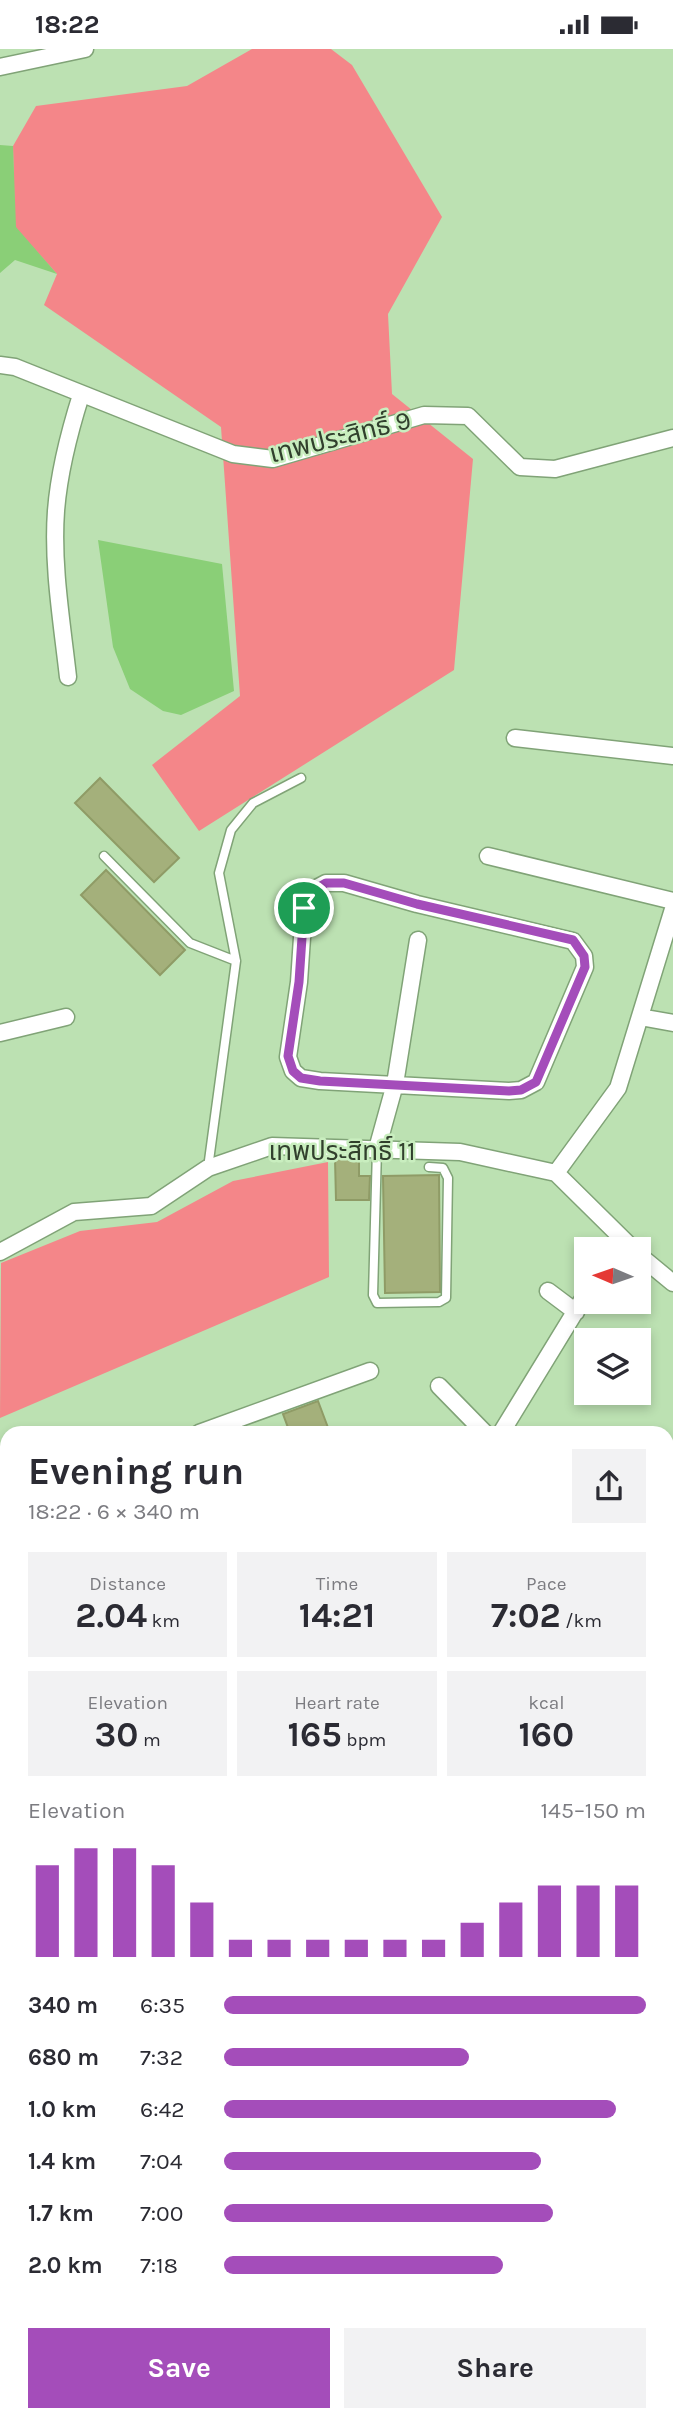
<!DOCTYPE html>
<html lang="en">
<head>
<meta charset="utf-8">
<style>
  :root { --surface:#fff; --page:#f2f2f3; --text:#2b2b33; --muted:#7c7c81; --accent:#a44dba }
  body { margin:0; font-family:Karla,"Noto Sans Thai",sans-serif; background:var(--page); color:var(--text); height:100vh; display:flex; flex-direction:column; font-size:26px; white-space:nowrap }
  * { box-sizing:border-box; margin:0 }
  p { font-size:23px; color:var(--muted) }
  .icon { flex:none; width:38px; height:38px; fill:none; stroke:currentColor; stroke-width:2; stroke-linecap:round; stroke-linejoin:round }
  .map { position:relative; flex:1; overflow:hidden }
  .sheet { position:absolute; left:0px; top:1377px; width:674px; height:996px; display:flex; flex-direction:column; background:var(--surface); border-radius:21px 21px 0 0; box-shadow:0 4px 10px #0003 }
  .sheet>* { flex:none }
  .needle { width:46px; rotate:272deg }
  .controls { position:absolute; left:574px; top:1188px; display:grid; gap:14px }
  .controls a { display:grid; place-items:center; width:77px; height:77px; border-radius:0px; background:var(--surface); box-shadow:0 4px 10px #0003; font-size:35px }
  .pin { position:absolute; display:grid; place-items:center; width:60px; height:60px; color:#fff; margin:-30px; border:4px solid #fff; border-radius:50%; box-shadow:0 2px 7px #0007 }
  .round { display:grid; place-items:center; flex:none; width:74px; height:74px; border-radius:0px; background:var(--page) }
  .overview { display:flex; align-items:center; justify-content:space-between; height:119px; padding:0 28px }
  h1 { font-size:38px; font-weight:700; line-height:52px }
  .metrics { display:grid; grid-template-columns:repeat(3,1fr); gap:10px; height:119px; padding:7px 28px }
  .metrics div { display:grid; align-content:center; border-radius:0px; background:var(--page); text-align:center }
  .metrics b { font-size:35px; font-weight:700 }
  .metrics small { font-size:19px; font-weight:400 }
  .metrics p { font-size:19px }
  .chart { height:196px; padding:14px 28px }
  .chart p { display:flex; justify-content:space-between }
  .chart svg { width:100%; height:126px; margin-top:7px; stroke:var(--accent); stroke-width:6 }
  .button { display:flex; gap:14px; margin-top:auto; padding:14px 28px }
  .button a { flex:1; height:80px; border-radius:0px; background:var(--accent); color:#fff; font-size:28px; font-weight:700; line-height:80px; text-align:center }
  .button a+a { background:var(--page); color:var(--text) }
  ul { padding:0 28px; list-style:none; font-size:23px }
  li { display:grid; grid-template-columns:112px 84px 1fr; align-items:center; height:52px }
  li i { height:18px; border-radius:9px; background:var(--accent) }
  .status { display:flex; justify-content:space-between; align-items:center; height:49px; padding:0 35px; background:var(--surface); direction:ltr }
  .status svg { height:19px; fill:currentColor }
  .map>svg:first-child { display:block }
  .green { fill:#f48689 }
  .water { fill:#8acf77 }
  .building { fill:#a4b07b; stroke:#8f9b66; stroke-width:2 }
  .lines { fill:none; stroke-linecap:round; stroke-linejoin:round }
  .lane-casing { stroke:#80a377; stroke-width:11 }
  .street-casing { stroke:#80a377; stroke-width:19 }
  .lane { stroke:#fff; stroke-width:8 }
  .street { stroke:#fff; stroke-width:16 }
  .route-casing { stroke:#fff; stroke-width:14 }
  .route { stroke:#a44dba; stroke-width:9 }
  .labels { text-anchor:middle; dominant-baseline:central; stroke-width:5; stroke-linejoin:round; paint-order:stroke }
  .street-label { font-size:26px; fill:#31402d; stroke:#c9eebf }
</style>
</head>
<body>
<div class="status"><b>18:22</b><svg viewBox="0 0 49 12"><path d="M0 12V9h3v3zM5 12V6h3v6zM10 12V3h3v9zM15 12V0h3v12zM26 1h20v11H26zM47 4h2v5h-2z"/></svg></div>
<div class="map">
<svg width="673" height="2372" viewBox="0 0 673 2372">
  <rect width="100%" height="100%" fill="#bce1b2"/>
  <path class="green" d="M 252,0 L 331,0 L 352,16 L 442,168 L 388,265 L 392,345 L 473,410 L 454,621 L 199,782 L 152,716 L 240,647 L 221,378 L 44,256 L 57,225 L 15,178 L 13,97 L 36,57 L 187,37 Z
    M 328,1113 L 329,1228 L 0,1369 L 1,1214 L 80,1182 L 157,1173 L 233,1132 Z
    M 673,2062 L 673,2143 L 667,2143 L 667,2063 Z
    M 7,2141 L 7,2213 L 0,2214 L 0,2142 Z
    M 673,2294 L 673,2372 L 394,2372 L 393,2366 L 667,2366 L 667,2296 Z"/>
  <path class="water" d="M 0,96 L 13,97 L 16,178 L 57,225 L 15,211 L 0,224 Z
    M 98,491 L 222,515 L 234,642 L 181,666 L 163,662 L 130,640 L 113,598 Z"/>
  <path class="building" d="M 100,729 L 179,809 L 154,833 L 75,754 Z
    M 106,821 L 185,901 L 160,926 L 81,846 Z
    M 335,1110 L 359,1110 L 359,1127 L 370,1127 L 369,1151 L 336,1151 Z
    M 439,1126 L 440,1243 L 385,1244 L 383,1127 Z
    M 318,1352 L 330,1384 L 290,1384 L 283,1365 Z"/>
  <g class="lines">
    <defs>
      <path id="lane" d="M 104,807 L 190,894 L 236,912
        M 377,1100 L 373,1246 L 377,1254 L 439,1253 L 446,1249 L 448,1129 L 443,1119 L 429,1118
        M 208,1119 L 236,912 L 219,824 L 231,781 L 253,754 L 301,729
        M 0,1754 L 7,1750
        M 667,1778 L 673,1776
        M 0,1845 L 7,1847
        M 0,1945 L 7,1943
        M 667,1999 L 673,1998
        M 0,2065 L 7,2064"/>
      <path id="street" d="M 0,18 L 85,0
        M 0,316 L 15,318 L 233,405 L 273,410 L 424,366 L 468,367 L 520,418 L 555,420 L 673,389
        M 68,628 C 62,574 52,516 56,462 C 59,422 69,384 81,346
        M 515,689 L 673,707
        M 488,807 L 673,852
        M 326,834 L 344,834 L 417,855 L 573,892 L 584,907 L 585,918 L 536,1033 L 521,1041 L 509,1042 L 320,1032 L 301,1029 L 293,1022 L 288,1008 L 299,933 L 304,859 L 311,842 Z
        M 640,968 L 673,974
        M 0,984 L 66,968
        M 377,1100 L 395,1035 L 418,891
        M 556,1124 L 618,1039 L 673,860
        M 0,1203 L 74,1163 L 151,1157 L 208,1119 L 272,1097 L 460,1103 L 556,1124 L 633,1200
        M 639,1206 L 673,1234
        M 548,1242 L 576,1263
        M 439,1337 L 485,1384
        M 199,1384 L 370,1322
        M 501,1384 L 586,1245
        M 667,1454 L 673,1458
        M 0,1456 L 7,1453
        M 0,1696 L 7,1695
        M 667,2186 L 673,2185
        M 0,2306 L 7,2305"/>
    </defs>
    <use href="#lane" class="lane-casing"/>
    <use href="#street" class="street-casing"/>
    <use href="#lane" class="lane"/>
    <use href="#street" class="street"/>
  </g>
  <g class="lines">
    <defs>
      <path id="route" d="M 326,834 L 344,834 L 417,855 L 573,891 L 584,907 L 585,918 L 536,1033 L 521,1041 L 509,1042 L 320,1032 L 301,1029 L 293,1022 L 288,1007 L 299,933 L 304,859 L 312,842 Z"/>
    </defs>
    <use href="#route" class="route-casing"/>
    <use href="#route" class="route"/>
  </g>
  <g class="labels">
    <g class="street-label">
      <text transform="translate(340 388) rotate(-14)">เทพประสิทธิ์ 9</text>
      <text x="342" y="1102">เทพประสิทธิ์ 11</text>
    </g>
  </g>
</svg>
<div class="controls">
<a><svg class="needle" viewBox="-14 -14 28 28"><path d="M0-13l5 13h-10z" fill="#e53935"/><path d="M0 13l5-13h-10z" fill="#7c7c81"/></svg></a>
<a><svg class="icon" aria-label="layers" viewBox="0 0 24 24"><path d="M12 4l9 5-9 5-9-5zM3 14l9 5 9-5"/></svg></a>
</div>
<div class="pin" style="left:304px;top:859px;background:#1e9e55"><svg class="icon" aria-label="arrive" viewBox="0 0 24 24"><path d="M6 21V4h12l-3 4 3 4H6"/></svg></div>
<section class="sheet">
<div class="overview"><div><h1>Evening run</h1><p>18:22 · 6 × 340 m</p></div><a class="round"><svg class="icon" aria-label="share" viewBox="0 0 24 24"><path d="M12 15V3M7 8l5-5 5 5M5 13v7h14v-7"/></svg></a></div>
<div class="metrics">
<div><p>Distance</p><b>2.04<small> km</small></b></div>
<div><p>Time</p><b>14:21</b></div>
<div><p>Pace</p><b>7:02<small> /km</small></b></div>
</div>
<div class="metrics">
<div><p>Elevation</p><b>30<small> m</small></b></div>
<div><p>Heart rate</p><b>165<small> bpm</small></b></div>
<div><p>kcal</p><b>160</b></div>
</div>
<div class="chart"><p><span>Elevation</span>145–150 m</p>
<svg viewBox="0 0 160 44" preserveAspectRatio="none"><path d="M5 44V12M15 44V6M25 44V6M35 44V12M45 44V25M55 44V38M65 44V38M75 44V38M85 44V38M95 44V38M105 44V38M115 44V32M125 44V25M135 44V19M145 44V19M155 44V19"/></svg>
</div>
<ul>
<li><b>340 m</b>6:35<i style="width:100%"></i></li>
<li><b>680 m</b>7:32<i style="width:58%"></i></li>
<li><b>1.0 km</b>6:42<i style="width:93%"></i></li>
<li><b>1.4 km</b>7:04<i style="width:75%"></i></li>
<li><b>1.7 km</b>7:00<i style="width:78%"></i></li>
<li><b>2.0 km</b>7:18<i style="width:66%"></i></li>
</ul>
<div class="button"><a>Save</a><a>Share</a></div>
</section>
</div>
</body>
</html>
